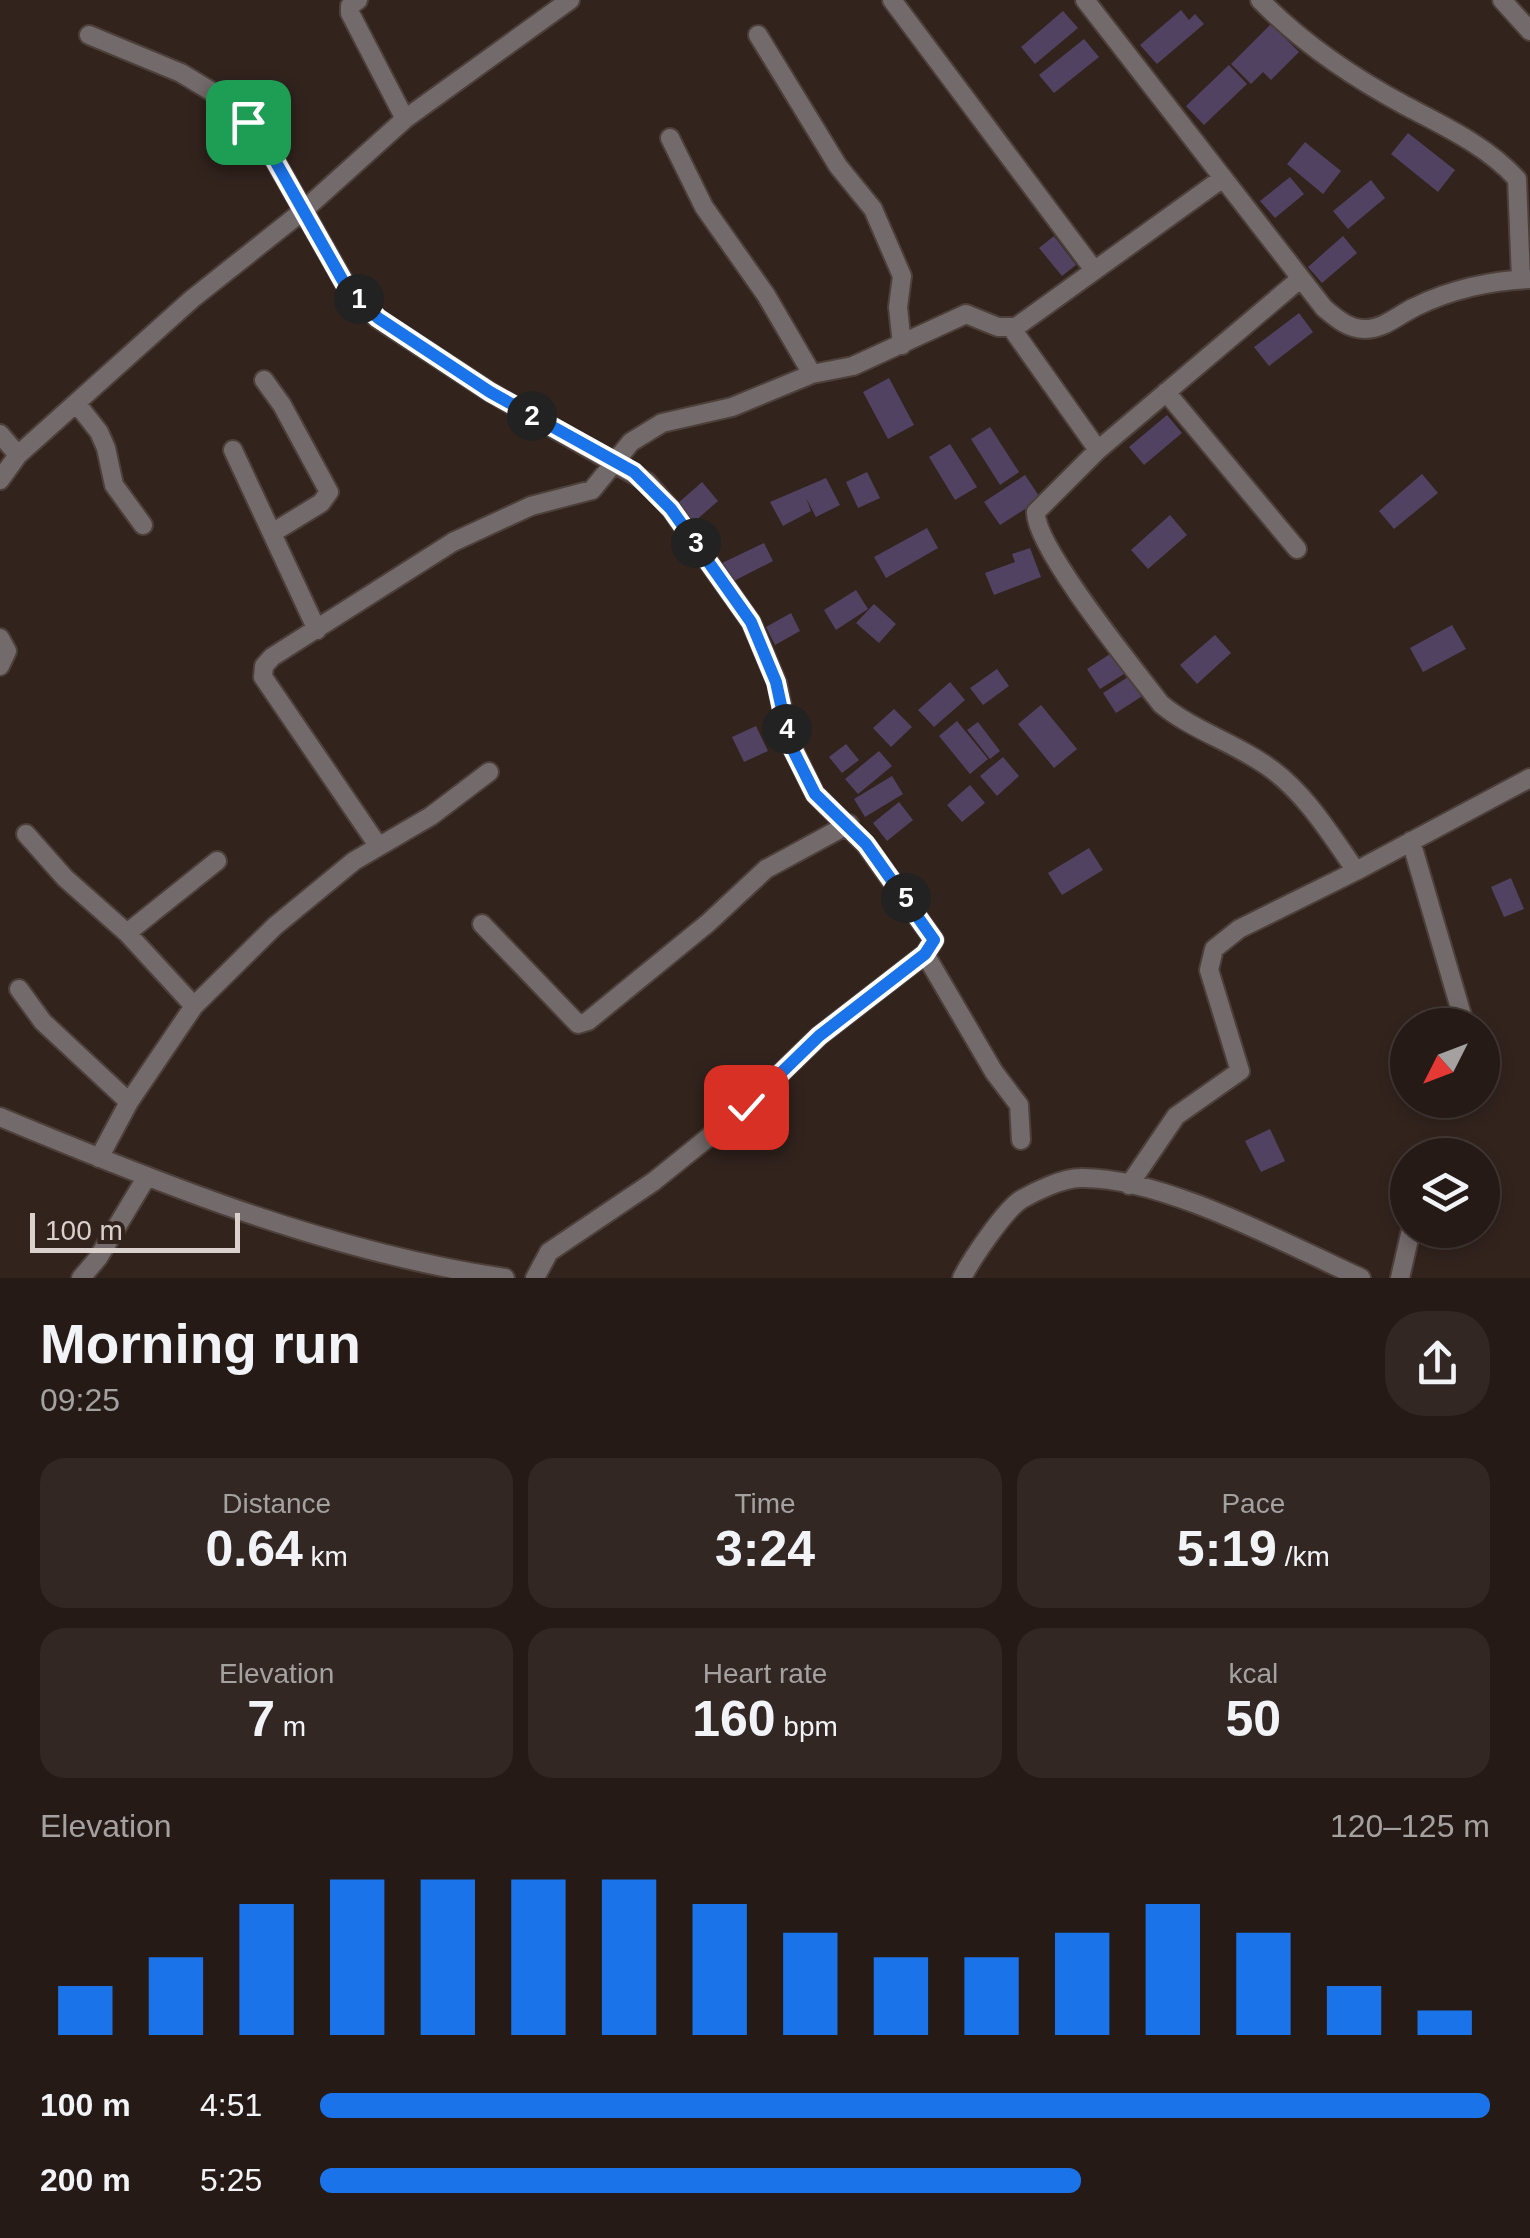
<!DOCTYPE html>
<html lang="en">
<head>
<meta charset="utf-8">
<style>
  :root { --surface:#261a16; --page:#322723; --text:#f1f3f6; --muted:#a4a1a1; --line:#423835; --accent:#1a73e8 }
  body { margin:0; font-family:Arial,sans-serif; background:var(--page); color:var(--text); height:100vh; display:flex; flex-direction:column; font-size:38px; white-space:nowrap }
  * { box-sizing:border-box; margin:0 }
  p { font-size:32px; color:var(--muted) }
  .icon { flex:none; width:55px; height:55px; fill:none; stroke:currentColor; stroke-width:2; stroke-linecap:round; stroke-linejoin:round }
  .map { position:relative; height:1278px; overflow:hidden }
  .sheet { display:flex; flex-direction:column; background:var(--surface); flex:1 }
  .sheet>* { flex:none }
  .needle { width:65px; rotate:228deg }
  .fabs { position:absolute; left:1390px; top:1008px; display:grid; gap:20px }
  .fabs a { display:grid; place-items:center; width:110px; height:110px; border-radius:50%; background:var(--surface); box-shadow:0 5px 15px #0003,0 0 0 2px var(--line); font-size:50px }
  .scale { position:absolute; left:30px; bottom:25px; width:210px; box-sizing:border-box; padding-left:10px; border:5px solid #dad0cc; border-top:0; font-size:28px; line-height:35px; white-space:nowrap; color:#dad0cc; -webkit-text-stroke:8px #32231d; paint-order:stroke }
  .pin { position:absolute; display:grid; place-items:center; width:85px; height:85px; color:#fff; margin:-42px; border-radius:20px; box-shadow:0 5px 15px #0006 }
  .km { position:absolute; width:50px; height:50px; margin:-25px; border-radius:50%; background:#222; color:#fff; font-size:28px; line-height:50px; text-align:center }
  .round { display:grid; place-items:center; flex:none; width:105px; height:105px; border-radius:40px; background:var(--page) }
  .overview { display:flex; align-items:center; justify-content:space-between; height:170px; padding:0 40px }
  h1 { font-size:55px; font-weight:800; line-height:75px }
  .figures { display:grid; grid-template-columns:repeat(3,1fr); gap:15px; height:170px; padding:10px 40px }
  .figures div { display:grid; align-content:center; border-radius:25px; background:var(--page); text-align:center }
  .figures b { font-size:50px; font-weight:800 }
  .figures small { font-size:28px; font-weight:400 }
  .figures p { font-size:28px }
  .chart { height:280px; padding:20px 40px }
  .chart p { display:flex; justify-content:space-between }
  .chart svg { width:100%; height:180px; margin-top:10px; stroke:var(--accent); stroke-width:6 }
  ul { padding:0 40px; list-style:none; font-size:32px }
  li { display:grid; grid-template-columns:160px 120px 1fr; align-items:center; height:75px }
  li i { height:25px; border-radius:12px; background:var(--accent) }
  .map>svg:first-child { display:block }
  .building { fill:#524262 }
  .lines { fill:none; stroke-linecap:round; stroke-linejoin:round }
  .street-casing { stroke:#4d3f39; stroke-width:22 }
  .street { stroke:#736a6b; stroke-width:18 }
  .route-casing { stroke:#fff; stroke-width:20 }
  .route { stroke:#1a73e8; stroke-width:12 }
</style>
</head>
<body>
<div class="map">
<svg width="1530" height="1278" viewBox="0 0 1530 1278">
  <rect width="100%" height="100%" fill="#32231d"/>
  <path class="building" d="M 1181,10 L 1189,20 L 1195,14 L 1204,24 L 1157,64 L 1140,45 Z
    M 1063,11 L 1078,28 L 1035,64 L 1021,47 Z
    M 1271,24 L 1299,52 L 1271,80 L 1263,72 L 1251,84 L 1231,64 Z
    M 1084,39 L 1099,57 L 1054,93 L 1039,75 Z
    M 1229,65 L 1247,84 L 1204,125 L 1186,106 Z
    M 1408,133 L 1455,170 L 1438,192 L 1391,154 Z
    M 1305,142 L 1341,171 L 1323,194 L 1287,164 Z
    M 1290,177 L 1304,194 L 1275,218 L 1260,201 Z
    M 1371,180 L 1385,198 L 1348,229 L 1333,211 Z
    M 1054,236 L 1076,265 L 1062,276 L 1039,248 Z
    M 1343,236 L 1357,253 L 1322,283 L 1308,267 Z
    M 1299,313 L 1313,332 L 1269,366 L 1254,347 Z
    M 889,378 L 914,425 L 888,439 L 863,392 Z
    M 1167,415 L 1182,433 L 1144,465 L 1129,447 Z
    M 990,427 L 1019,472 L 1000,485 L 971,439 Z
    M 950,444 L 977,487 L 955,500 L 929,457 Z
    M 867,472 L 880,498 L 858,508 L 846,482 Z
    M 1422,474 L 1438,493 L 1394,529 L 1379,511 Z
    M 1025,475 L 1041,499 L 1000,525 L 984,502 Z
    M 826,478 L 840,505 L 816,517 L 806,498 L 811,511 L 783,526 L 770,502 Z
    M 702,482 L 718,501 L 693,523 L 677,504 Z
    M 1170,515 L 1187,535 L 1148,569 L 1131,550 Z
    M 927,528 L 938,548 L 886,578 L 874,557 Z
    M 764,543 L 773,561 L 732,582 L 722,563 Z
    M 1030,548 L 1041,577 L 994,595 L 985,573 L 1015,562 L 1012,554 Z
    M 856,590 L 868,609 L 836,630 L 824,610 Z
    M 874,604 L 896,624 L 879,643 L 856,623 Z
    M 791,613 L 800,631 L 775,645 L 766,627 Z
    M 1452,625 L 1466,649 L 1423,672 L 1410,648 Z
    M 1215,635 L 1231,653 L 1197,684 L 1180,665 Z
    M 1113,652 L 1127,672 L 1100,689 L 1087,669 Z
    M 997,669 L 1009,686 L 983,705 L 970,688 Z
    M 1131,675 L 1144,695 L 1116,713 L 1103,693 Z
    M 950,682 L 965,700 L 934,727 L 918,710 Z
    M 1041,705 L 1077,749 L 1054,768 L 1018,724 Z
    M 894,709 L 912,727 L 891,747 L 873,728 Z
    M 957,721 L 988,759 L 970,774 L 939,736 Z
    M 978,722 L 1000,751 L 990,759 L 967,730 Z
    M 756,726 L 768,751 L 744,762 L 732,737 Z
    M 846,744 L 859,760 L 842,773 L 829,757 Z
    M 879,751 L 892,766 L 858,794 L 845,779 Z
    M 1003,757 L 1019,776 L 997,796 L 980,776 Z
    M 892,776 L 903,794 L 865,817 L 854,799 Z
    M 970,785 L 985,803 L 962,822 L 947,805 Z
    M 899,802 L 913,820 L 887,841 L 873,823 Z
    M 1089,848 L 1103,870 L 1062,895 L 1048,873 Z
    M 1511,878 L 1524,909 L 1504,917 L 1491,887 Z
    M 1270,1129 L 1285,1161 L 1261,1172 L 1245,1141 Z"/>
  <g class="lines">
    <defs>
      <path id="street" d="M 358,0 L 350,6 L 350,13 L 405,119
        M 892,0 L 1094,270
        M 1085,0 L 1324,308 C 1336,318 1348,329 1365,329 C 1384,329 1398,315 1415,307 C 1449,290 1492,280 1530,279
        M 1260,0 C 1301,42 1354,78 1406,106 C 1444,126 1487,146 1517,179 L 1521,279
        M 1502,0 L 1530,31
        M 89,35 L 181,73 L 219,96 L 248,122 L 273,157 L 347,287 L 378,319 L 490,392 L 647,482 L 671,509 L 751,622 L 777,683 L 789,741 L 815,794 L 866,845 L 934,940 L 925,954 L 819,1036 L 746,1107 L 653,1182 L 549,1252 L 535,1278
        M 758,35 L 838,166 L 873,209 L 902,276 L 898,307 L 902,345
        M 670,138 L 704,207 L 766,295 L 812,374
        M 1300,279 L 1098,450 L 1036,512 C 1034,546 1135,670 1161,704 C 1192,730 1233,742 1267,766 C 1304,791 1331,835 1356,871
        M 264,380 L 282,405 L 329,492 L 321,503 L 272,533
        M 1166,392 L 1297,549
        M 77,404 L 99,432 L 106,448 L 114,485 L 143,525
        M 0,434 L 18,455
        M 233,450 L 317,630
        M 1098,450 L 1015,333 L 1016,327 L 1223,178
        M 0,480 L 18,455 L 192,299 L 304,210 L 405,119 L 570,0
        M 0,638 L 7,651 L 0,666
        M 26,834 L 65,878 L 127,933 L 194,1006
        M 1411,841 L 1462,1015
        M 377,844 L 263,677 L 264,666 L 272,657 L 453,542 L 531,506 L 592,490 L 631,442 L 662,423 L 732,407 L 812,374 L 853,366 L 966,314 L 998,327 L 1016,327
        M 482,924 L 578,1024 L 588,1021 L 708,923 L 766,869 L 849,824
        M 127,933 L 217,861
        M 925,954 L 994,1072 L 1019,1105 L 1021,1140
        M 19,989 L 43,1022 L 129,1102
        M 0,1117 C 163,1185 330,1252 505,1278
        M 99,1158 L 129,1102 L 194,1006 L 275,926 L 354,861 L 431,816 L 489,772
        M 1129,1185 L 1176,1116 L 1240,1071 L 1209,970 L 1214,949 L 1239,929 L 1356,871 L 1530,778
        M 81,1278 L 98,1258 L 146,1178
        M 962,1278 C 971,1260 1005,1209 1022,1199 C 1036,1191 1063,1178 1080,1178 C 1161,1176 1286,1244 1361,1278
        M 1400,1278 L 1411,1230"/>
    </defs>
    <use href="#street" class="street-casing"/>
    <use href="#street" class="street"/>
  </g>
  <g class="lines">
    <defs>
      <path id="route" d="M 248,122 L 273,157 L 347,288 L 378,318 L 490,392 L 634,472 L 671,509 L 751,622 L 776,682 L 789,742 L 815,794 L 866,844 L 934,940 L 925,954 L 819,1036 L 746,1107"/>
    </defs>
    <use href="#route" class="route-casing"/>
    <use href="#route" class="route"/>
  </g>
</svg>
<div class="fabs">
<a><svg class="needle" viewBox="-14 -14 28 28"><path d="M0-13l5 13h-10z" fill="#e53935"/><path d="M0 13l5-13h-10z" fill="#a4a1a1"/></svg></a>
<a><svg class="icon" aria-label="layers" viewBox="0 0 24 24"><path d="M12 4l9 5-9 5-9-5zM3 14l9 5 9-5"/></svg></a>
</div>
<div class="scale">100 m</div>
<div class="pin" style="left:248px;top:122px;background:#1e9e55"><svg class="icon" aria-label="arrive" viewBox="0 0 24 24"><path d="M6 21V4h12l-3 4 3 4H6"/></svg></div>
<div class="pin" style="left:746px;top:1107px;background:#d93025"><svg class="icon" aria-label="check" viewBox="0 0 24 24"><path d="M5 12l5 5 9-10"/></svg></div>
<b class="km" style="left:359px;top:299px">1</b>
<b class="km" style="left:532px;top:416px">2</b>
<b class="km" style="left:696px;top:543px">3</b>
<b class="km" style="left:787px;top:729px">4</b>
<b class="km" style="left:906px;top:898px">5</b>
</div>
<section class="sheet">
<div class="overview"><div><h1>Morning run</h1><p>09:25</p></div><a class="round"><svg class="icon" aria-label="share" viewBox="0 0 24 24"><path d="M12 15V3M7 8l5-5 5 5M5 13v7h14v-7"/></svg></a></div>
<div class="figures">
<div><p>Distance</p><b>0.64<small> km</small></b></div>
<div><p>Time</p><b>3:24</b></div>
<div><p>Pace</p><b>5:19<small> /km</small></b></div>
</div>
<div class="figures">
<div><p>Elevation</p><b>7<small> m</small></b></div>
<div><p>Heart rate</p><b>160<small> bpm</small></b></div>
<div><p>kcal</p><b>50</b></div>
</div>
<div class="chart"><p><span>Elevation</span>120–125 m</p>
<svg viewBox="0 0 160 44" preserveAspectRatio="none"><path d="M5 44V32M15 44V25M25 44V12M35 44V6M45 44V6M55 44V6M65 44V6M75 44V12M85 44V19M95 44V25M105 44V25M115 44V19M125 44V12M135 44V19M145 44V32M155 44V38"/></svg>
</div>
<ul>
<li><b>100 m</b>4:51<i style="width:100%"></i></li>
<li><b>200 m</b>5:25<i style="width:65%"></i></li>
</ul>
</section>
</body>
</html>
